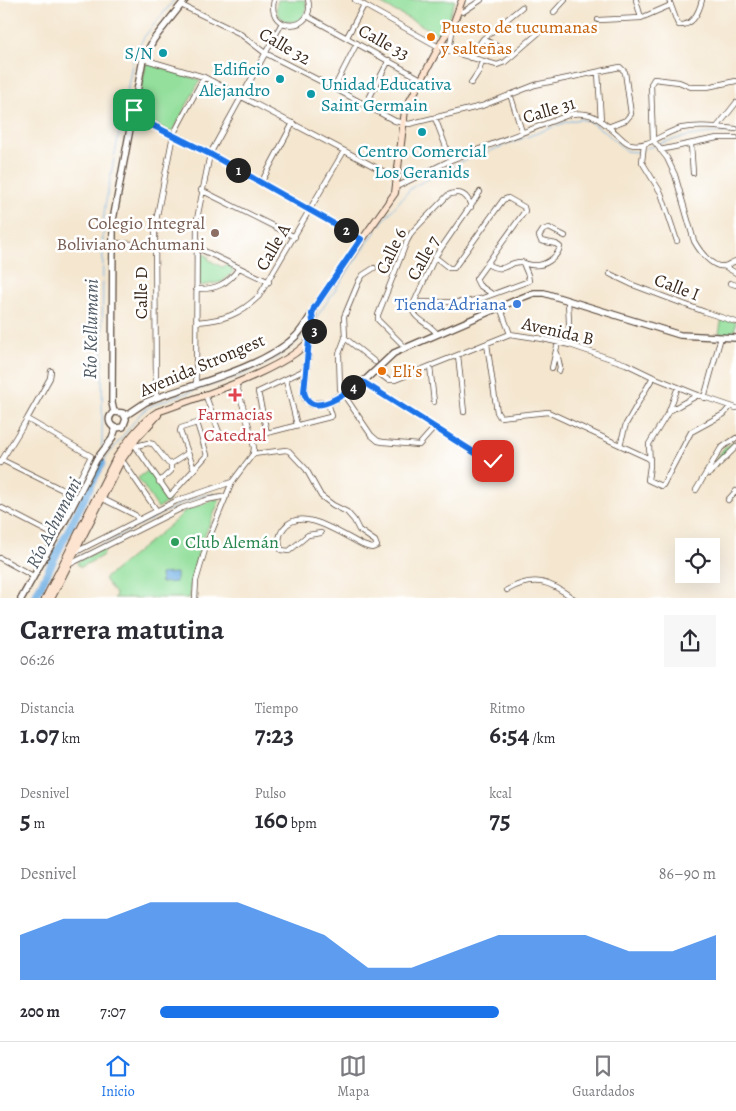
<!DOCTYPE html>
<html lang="es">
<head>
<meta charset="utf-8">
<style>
  :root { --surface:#fff; --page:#f7f7f7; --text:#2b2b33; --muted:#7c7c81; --line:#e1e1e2; --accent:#1a73e8 }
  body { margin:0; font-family:Alegreya,serif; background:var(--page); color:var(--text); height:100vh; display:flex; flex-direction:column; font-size:19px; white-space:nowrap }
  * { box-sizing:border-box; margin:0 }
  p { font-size:16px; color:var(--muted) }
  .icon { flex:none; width:28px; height:28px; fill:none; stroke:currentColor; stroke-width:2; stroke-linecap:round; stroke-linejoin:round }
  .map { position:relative; height:598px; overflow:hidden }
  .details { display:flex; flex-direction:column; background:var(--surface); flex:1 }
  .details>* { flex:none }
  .tools { position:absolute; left:675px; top:538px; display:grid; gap:10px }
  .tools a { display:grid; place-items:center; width:45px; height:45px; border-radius:0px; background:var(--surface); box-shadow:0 5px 20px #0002; font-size:25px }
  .pin { position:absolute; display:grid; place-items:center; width:42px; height:42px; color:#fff; margin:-21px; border-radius:10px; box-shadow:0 2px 8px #0006 }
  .km { position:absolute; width:25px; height:25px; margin:-12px; border-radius:50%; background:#222; color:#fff; font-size:14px; line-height:25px; text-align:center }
  .round { display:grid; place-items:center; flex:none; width:52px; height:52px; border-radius:0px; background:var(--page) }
  .summary { display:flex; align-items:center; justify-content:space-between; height:85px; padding:0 20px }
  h1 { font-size:28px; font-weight:600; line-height:38px }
  .stats { display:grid; grid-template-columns:repeat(3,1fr); gap:8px; height:85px; padding:5px 20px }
  .stats div { display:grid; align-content:center }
  .stats b { font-size:25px; font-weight:600 }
  .stats small { font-size:14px; font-weight:400 }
  .stats p { font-size:14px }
  .chart { height:140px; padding:10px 20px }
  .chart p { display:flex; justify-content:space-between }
  .chart svg { width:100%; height:90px; margin-top:5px; fill:var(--accent); opacity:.7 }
  ul { padding:0 20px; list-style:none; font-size:16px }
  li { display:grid; grid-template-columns:80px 60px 1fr; align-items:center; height:38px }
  li i { height:12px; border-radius:6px; background:var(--accent) }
  .tabs { display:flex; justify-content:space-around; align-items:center; height:70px; border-top:1px solid var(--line); background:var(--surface); font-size:14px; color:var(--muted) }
  .tabs a { display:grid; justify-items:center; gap:2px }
  .tabs .on { color:var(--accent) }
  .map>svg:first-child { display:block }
  .green { fill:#93df9b; stroke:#67845c }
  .water { fill:#71b0e4; stroke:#566d81 }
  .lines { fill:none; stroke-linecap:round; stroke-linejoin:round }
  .stream { stroke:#71b0e4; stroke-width:1 }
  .river { stroke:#71b0e4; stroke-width:8 }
  .minor-casing { stroke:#574639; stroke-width:6 }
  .tertiary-casing { stroke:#574639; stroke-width:8 }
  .secondary-casing { stroke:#574639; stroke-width:8 }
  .minor { stroke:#fff; stroke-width:4.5 }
  .tertiary { stroke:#fff; stroke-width:5.5 }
  .secondary { stroke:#fde4d0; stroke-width:6 }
  .route-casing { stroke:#fff; stroke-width:10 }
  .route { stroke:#1a73e8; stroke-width:6 }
  .food-dot { fill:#e8710a; stroke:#fff; stroke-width:2 }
  .culture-dot { fill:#0f9aa8; stroke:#fff; stroke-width:2 }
  .education-dot { fill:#8d6e63; stroke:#fff; stroke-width:2 }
  .shop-dot { fill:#3f7fe0; stroke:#fff; stroke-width:2 }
  .health-dot { fill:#e0444e; stroke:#fff; stroke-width:2 }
  .leisure-dot { fill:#2e9e5b; stroke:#fff; stroke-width:2 }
  .labels { text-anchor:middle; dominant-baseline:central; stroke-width:5; stroke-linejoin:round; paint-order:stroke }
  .food-label { font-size:18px; fill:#c56008; stroke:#fff; text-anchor:start }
  .street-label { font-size:18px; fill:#3b2a1e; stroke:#fff }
  .culture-label { font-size:18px; fill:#0d838f; stroke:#fff; text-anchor:end }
  .education-label { font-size:18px; fill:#785e54; stroke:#fff; text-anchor:end }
  .shop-label { font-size:18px; fill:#366cbe; stroke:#fff; text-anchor:end }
  .health-label { font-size:18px; fill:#be3a42; stroke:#fff }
  .leisure-label { font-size:18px; fill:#27864d; stroke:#fff; text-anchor:start }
  .water-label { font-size:19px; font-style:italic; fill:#4e5963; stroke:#fff }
</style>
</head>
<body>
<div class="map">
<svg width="736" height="599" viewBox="0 0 736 599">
  <rect width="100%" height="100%" fill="#fff"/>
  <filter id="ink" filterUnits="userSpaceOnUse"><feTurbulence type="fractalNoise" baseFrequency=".02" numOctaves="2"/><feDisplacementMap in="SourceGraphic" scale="10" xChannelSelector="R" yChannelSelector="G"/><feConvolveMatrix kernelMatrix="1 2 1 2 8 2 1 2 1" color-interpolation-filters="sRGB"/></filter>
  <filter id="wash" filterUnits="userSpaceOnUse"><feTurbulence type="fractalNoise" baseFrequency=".0096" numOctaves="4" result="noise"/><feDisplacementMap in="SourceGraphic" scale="20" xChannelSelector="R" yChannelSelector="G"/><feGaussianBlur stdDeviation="1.12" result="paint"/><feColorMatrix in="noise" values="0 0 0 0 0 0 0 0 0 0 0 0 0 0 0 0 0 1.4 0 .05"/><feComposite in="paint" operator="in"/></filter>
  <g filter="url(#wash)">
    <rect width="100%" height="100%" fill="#f4e6cf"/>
    <path class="green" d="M 278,0 L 305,0 C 314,30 268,28 278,0 Z
      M 374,0 L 455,0 L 448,21 L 440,35 Z
      M 147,63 L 200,80 L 173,131 L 171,132 L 138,114 L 137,112 L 146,64 Z
      M 203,254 L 208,256 L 209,260 L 222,267 L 227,265 L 231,267 L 233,272 L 222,282 L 201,286 L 199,284 L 199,255 Z
      M 722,318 L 736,322 L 734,335 L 719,333 Z
      M 736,441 L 736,444 L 708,473 L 723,449 Z
      M 149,470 L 169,501 L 158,508 L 138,478 Z
      M 216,499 L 220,500 C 207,530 190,565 190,598 L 114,598 L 116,595 L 104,579 L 175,521 L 185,511 Z
      M 103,549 L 105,551 L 102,556 L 81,567 L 78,565 L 77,562 Z"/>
    <path class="water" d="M 176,573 L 176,582 L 161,583 L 160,574 Z"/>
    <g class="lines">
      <path class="stream" d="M 658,144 C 680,137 713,130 736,133
        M 646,148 L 654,146
        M 316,318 L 382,222 L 411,188 L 456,164 L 566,122 L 580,119 L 590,122 L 604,131 L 626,151 L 637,152 L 643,150
        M 102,447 L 103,224 L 105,206 L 134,55 L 144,37 L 174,0
        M 102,463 L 140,414 L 149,407 C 204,382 274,378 311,325
        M 79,557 L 182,503 L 201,496 L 214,494"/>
      <path class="river" d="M 34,599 L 102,463"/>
    </g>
  </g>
  <g filter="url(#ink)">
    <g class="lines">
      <defs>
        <path id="minor" d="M 274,0 C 266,34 317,32 308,0
          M 355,0 L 439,47
          M 636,0 L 641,18
          M 669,0 L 677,22 L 679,25 C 693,26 699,12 702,0
          M 181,5 L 239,33 L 265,53 L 334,88 L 395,121 L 409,124 L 482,106 L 535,85 L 620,67 L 625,72 L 631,114 L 626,120 L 608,127
          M 458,10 L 463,12 L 481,0
          M 554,12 L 565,0
          M 307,16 L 421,79
          M 598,20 L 641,18 L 671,5
          M 453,26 L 449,51 L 497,65 L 505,62 L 543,29
          M 347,37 L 364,5
          M 483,39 L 512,54
          M 470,58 L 483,39 L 522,7
          M 143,59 L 204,77 L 396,178
          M 598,72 L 601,121
          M 736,81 L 707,87 L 691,87 L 679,82 L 654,79 L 651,84 L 653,140 L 667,158 L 675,175 L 694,241 C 699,250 712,269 725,266 C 728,265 732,262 736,261
          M 471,83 L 479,71 L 482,61
          M 334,88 L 357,43
          M 510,94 L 522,132
          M 365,106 L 389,60
          M 133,115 L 210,154 L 361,239
          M 435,118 L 451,160
          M 717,127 L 736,103
          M 644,144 L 642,162 L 661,193 L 677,241
          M 691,144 L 693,173
          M 660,150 L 717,138 L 736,138
          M 261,183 L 293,123
          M 396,187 L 451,160 L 571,114 C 594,111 601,121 618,135 C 621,138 626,143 630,144 C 648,149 665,131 682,128 C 699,125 718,127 736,129
          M 201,190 L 295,237
          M 113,243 L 196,247 L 269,282
          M 435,257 L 449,268 L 454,268 L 503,200 L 508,198 L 524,207 L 525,211 L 476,279 L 479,285 L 492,294
          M 487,264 C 506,275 507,261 521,262 C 525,263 528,265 532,265 C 544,267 557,258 560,247 L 556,244 L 541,241 L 539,236 L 543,230 L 549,228 L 565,236
          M 724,266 L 736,273
          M 374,268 L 363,275 L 359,281 L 344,317 L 345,338 L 339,354 L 340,389 L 371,435 L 378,441 L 383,442 L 419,445 L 435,427
          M 610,274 L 633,285 L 705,312 L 736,322
          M 730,283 L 736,285
          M 196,289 C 215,290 228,284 239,268
          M 568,300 L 570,345
          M 415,302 L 466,302 L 480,299 L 529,281 L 528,275 L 523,263
          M 500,307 L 510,334
          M 197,322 C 224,320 239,315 259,296 L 344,151
          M 437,334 C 430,323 413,320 412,307 L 435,257 L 480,192
          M 345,338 L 375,362
          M 487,344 L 497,412 L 500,417 L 548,412 L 650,459
          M 406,348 L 378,320 L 378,315 L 407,241 L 412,232 L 448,195 C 461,190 468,195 471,207
          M 557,353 L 560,367 L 559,371
          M 458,355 L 464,412
          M 430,366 L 434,402
          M 552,368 L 558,342
          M 307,369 L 258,392 L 267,433 L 330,417 L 332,416 L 328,403
          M 376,371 L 388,380 L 395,380 L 510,334 L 543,339 L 570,345 L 626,364 L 653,377 L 698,395 L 736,408
          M 286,380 L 297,425
          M 363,382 L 491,463 L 492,468 L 498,467 L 499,465 L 497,461 L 494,460 L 491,463
          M 196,384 L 197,219 L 210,154 L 282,23
          M 678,387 L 669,411 L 649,444 L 650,466 L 648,480 L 661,486 L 663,485 L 691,432 L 724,414 L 730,407
          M 205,394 L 219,432
          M 156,398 L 155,226 L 173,135 L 204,77
          M 704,398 L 721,337
          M 669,411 L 698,395
          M 27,419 L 91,456 L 52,534 L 52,542
          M 620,445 L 626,424 L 653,377
          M 136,446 L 148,443 L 153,444 L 168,463 L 171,464 L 188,453
          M 136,447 L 170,496 L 207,455 L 197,423 L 181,428 L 180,431 L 194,469
          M 253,454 L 286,450 L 289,451 L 306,469 L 321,496 L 333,505 L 347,512 L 354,520 L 359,530 L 375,541 L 377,546 L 372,548 L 365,546 C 346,538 302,504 284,528 C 279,534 278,542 281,550 L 289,551 L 308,535 L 321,533
          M 2,460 L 71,494
          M 121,461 L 124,463 L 157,511
          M 0,463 L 27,419 L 50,378 L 51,371
          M 709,474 L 736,447
          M 159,482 L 171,471 L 171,464
          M 696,490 L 721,448 L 736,438
          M 101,498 L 135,515 L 139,520
          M 728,500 L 736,491
          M 0,507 L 54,535
          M 74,551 L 78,551 L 176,501 L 232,482
          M 0,558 L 33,576
          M 68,565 L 182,508 L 206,500 L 227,496
          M 507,590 C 534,575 550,581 574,599
          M 195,599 L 196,581 L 207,543 L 232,482 L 253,454 L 254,448 L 251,433 L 236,383"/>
        <path id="tertiary" d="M 309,340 L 304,393 L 306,399 L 312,404 L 328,403 L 363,382 L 394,353 L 521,298 L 534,293 L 544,293 L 680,335 L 736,338
          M 114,412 L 112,403 L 113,220 L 143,59 L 154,39 L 185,0
          M 114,412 L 123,413 L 126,419 L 123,427 L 116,428
          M 114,412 C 107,417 108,425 116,428
          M 125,416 L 146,402 L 156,398 C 198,383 264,367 296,336 C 302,330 307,321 312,314
          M 21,599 L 67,517 L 96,460 L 112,439 L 116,428"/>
        <path id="secondary" d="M 45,599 L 116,458 C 127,441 140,423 157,412 C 190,400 300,366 313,334 C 316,325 311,317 314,308 L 395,193 L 405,110 L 445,36 L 454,22 L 462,0
          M 51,599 L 121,461 L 137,438 L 158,415"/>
      </defs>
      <use href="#minor" class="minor-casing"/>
      <use href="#tertiary" class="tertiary-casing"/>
      <use href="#secondary" class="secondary-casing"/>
      <use href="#minor" class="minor"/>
      <use href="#tertiary" class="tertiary"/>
      <use href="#secondary" class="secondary"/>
    </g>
  </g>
  <g class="lines" filter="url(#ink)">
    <defs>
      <path id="route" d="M 134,110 L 132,115 L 210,154 L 361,239 L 314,308 L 312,314 L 314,328 L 309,340 L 304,392 C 311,422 349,390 363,382 L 491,463 L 493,461"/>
    </defs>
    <use href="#route" class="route-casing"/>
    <use href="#route" class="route"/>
  </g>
  <g class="food-dot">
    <circle cx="431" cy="37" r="5"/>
    <circle cx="382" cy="371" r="5"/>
  </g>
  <g class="culture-dot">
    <circle cx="163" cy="53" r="5"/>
    <circle cx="280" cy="79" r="5"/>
    <circle cx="311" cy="94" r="5"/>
    <circle cx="422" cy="132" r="5"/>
  </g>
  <circle class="education-dot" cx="215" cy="233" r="5"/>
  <circle class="shop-dot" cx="517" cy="304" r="5"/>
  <path class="health-dot" d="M232.5 387.5h5v5h5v5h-5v5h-5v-5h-5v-5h5z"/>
  <circle class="leisure-dot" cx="175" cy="542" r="5"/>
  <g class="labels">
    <g class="food-label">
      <text x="441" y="27">Puesto de tucumanas<tspan x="441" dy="21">y salteñas</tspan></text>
      <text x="392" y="371">Eli's</text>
    </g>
    <g class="street-label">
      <text transform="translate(384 42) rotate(29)">Calle 33</text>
      <text transform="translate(285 46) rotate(30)">Calle 32</text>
      <text transform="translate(549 110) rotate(-17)">Calle 31</text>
      <text transform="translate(273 247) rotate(-60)">Calle A</text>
      <text transform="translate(391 251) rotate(-65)">Calle 6</text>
      <text transform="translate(423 258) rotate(-61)">Calle 7</text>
      <text transform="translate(677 287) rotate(21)">Calle I</text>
      <text transform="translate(141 293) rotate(-90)">Calle D</text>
      <text transform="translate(558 331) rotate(13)">Avenida B</text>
      <text transform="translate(202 365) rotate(-23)">Avenida Strongest</text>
    </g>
    <g class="culture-label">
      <text x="153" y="53">S/N</text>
      <text x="270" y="69">Edificio<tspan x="270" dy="21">Alejandro</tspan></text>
      <text x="321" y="84" text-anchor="start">Unidad Educativa<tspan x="321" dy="21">Saint Germain</tspan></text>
      <text x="422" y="151" text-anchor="middle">Centro Comercial<tspan x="422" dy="21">Los Geranids</tspan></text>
    </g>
    <g class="education-label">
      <text x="205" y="223">Colegio Integral<tspan x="205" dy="21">Boliviano Achumani</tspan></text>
    </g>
    <g class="shop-label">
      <text x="507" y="304">Tienda Adriana</text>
    </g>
    <g class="health-label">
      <text x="235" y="414">Farmacias<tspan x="235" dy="21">Catedral</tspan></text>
    </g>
    <g class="leisure-label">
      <text x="185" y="542">Club Alemán</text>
    </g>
    <g class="water-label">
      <text transform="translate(91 329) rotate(-89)">Río Kellumani</text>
      <text transform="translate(54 523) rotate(-63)">Río Achumani</text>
    </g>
  </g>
</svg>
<div class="tools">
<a><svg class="icon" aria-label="locate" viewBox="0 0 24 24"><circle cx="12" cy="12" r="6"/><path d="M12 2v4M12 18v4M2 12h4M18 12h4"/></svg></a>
</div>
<div class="pin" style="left:134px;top:110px;background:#1e9e55"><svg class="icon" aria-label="arrive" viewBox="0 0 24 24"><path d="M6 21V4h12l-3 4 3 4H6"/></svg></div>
<div class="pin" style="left:493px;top:461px;background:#d93025"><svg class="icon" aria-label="check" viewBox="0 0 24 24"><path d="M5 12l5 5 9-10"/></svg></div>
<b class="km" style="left:238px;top:170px">1</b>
<b class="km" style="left:346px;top:230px">2</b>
<b class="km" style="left:314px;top:331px">3</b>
<b class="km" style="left:353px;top:387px">4</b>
</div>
<section class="details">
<div class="summary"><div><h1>Carrera matutina</h1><p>06:26</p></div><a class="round"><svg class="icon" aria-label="share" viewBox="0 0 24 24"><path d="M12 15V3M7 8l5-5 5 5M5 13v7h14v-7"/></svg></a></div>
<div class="stats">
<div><p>Distancia</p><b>1.07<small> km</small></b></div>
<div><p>Tiempo</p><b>7:23</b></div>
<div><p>Ritmo</p><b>6:54<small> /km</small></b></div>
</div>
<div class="stats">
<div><p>Desnivel</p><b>5<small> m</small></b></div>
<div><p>Pulso</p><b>160<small> bpm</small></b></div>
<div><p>kcal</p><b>75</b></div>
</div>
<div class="chart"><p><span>Desnivel</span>86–90 m</p>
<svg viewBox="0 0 160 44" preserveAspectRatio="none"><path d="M0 44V22L10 14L20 14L30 6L40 6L50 6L60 14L70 22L80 38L90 38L100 30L110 22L120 22L130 22L140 30L150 30L160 22V44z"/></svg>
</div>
<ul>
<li><b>200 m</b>7:07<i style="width:61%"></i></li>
</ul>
</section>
<nav class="tabs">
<a class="on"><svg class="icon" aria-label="home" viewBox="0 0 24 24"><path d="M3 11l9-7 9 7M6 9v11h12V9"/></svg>Inicio</a>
<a><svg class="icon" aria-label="map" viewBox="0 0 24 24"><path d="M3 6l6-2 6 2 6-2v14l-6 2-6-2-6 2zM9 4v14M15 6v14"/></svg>Mapa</a>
<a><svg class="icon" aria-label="saved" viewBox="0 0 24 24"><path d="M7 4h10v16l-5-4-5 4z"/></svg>Guardados</a>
</nav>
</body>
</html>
